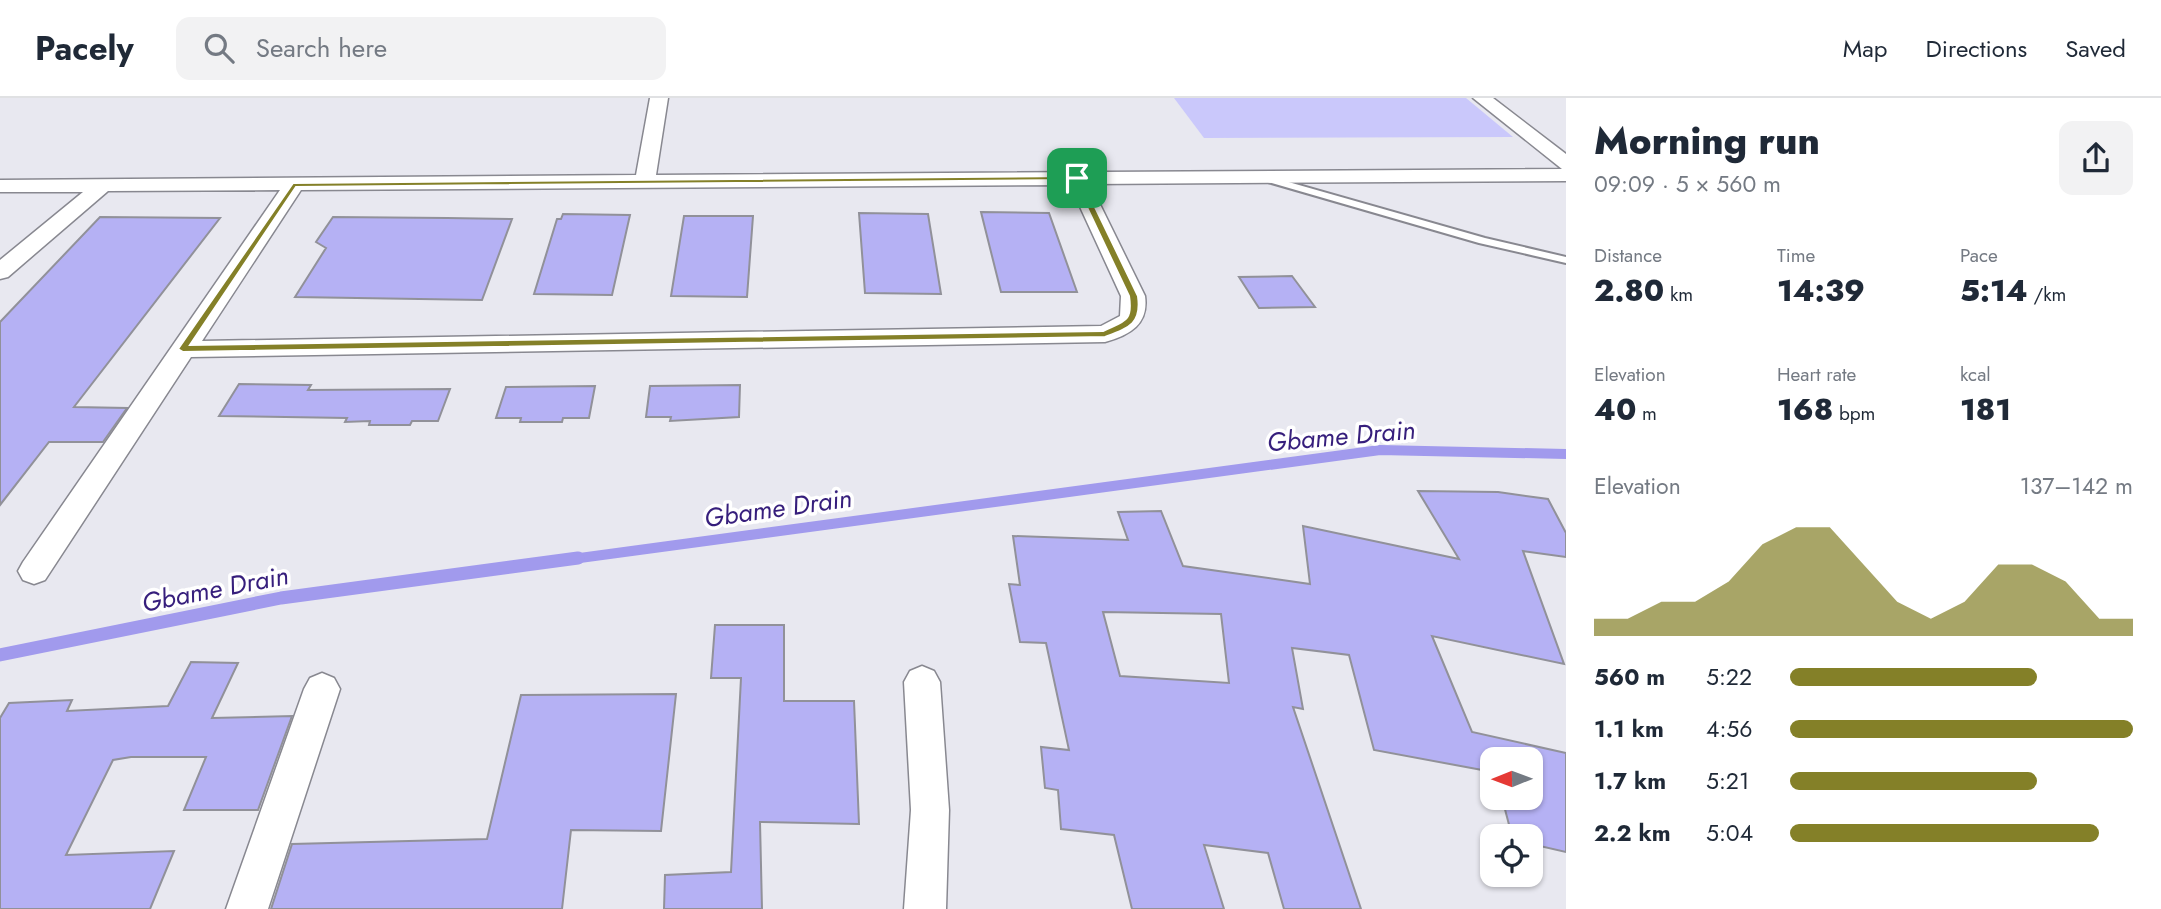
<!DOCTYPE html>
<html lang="en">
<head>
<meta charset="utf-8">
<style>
  :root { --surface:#fff; --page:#f2f2f3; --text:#1f2937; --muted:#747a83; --line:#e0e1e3; --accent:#848028 }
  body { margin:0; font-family:Jost,sans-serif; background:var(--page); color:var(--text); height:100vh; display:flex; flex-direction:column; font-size:26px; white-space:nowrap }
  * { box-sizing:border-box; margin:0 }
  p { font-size:23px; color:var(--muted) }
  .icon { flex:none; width:38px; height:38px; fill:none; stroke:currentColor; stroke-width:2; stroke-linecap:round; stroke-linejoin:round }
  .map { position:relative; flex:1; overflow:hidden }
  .side { display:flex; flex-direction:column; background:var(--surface); width:595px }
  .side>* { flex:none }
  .needle { width:46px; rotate:269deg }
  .controls { position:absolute; left:1480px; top:649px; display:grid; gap:14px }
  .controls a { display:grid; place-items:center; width:63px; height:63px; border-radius:14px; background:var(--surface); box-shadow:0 2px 5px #0004; font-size:35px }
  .pin { position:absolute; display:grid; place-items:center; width:60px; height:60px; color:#fff; margin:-30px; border-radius:14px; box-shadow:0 4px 10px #0006 }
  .round { display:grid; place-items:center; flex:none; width:74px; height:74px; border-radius:14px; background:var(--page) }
  .overview { display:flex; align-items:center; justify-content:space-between; height:119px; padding:0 28px }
  h1 { font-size:38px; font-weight:800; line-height:52px }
  .stats { display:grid; grid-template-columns:repeat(3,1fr); gap:10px; height:119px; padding:7px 28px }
  .stats div { display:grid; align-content:center }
  .stats b { font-size:30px; font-weight:800 }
  .stats small { font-size:19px; font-weight:400 }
  .stats p { font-size:19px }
  .chart { height:196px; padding:14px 28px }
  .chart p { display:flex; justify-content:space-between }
  .chart svg { width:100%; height:126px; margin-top:7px; fill:var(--accent); opacity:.7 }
  ul { padding:0 28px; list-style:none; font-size:23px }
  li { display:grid; grid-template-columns:112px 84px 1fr; align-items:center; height:52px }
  li i { height:18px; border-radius:9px; background:var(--accent) }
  header { display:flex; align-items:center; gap:42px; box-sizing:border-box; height:98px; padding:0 35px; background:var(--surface); border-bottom:2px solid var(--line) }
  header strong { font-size:33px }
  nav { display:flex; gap:38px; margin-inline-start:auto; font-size:24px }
  .search { width:490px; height:63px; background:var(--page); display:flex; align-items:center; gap:18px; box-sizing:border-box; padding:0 24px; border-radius:14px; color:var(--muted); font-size:26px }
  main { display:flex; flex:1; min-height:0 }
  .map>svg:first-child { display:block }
  .green { fill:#cac8fb }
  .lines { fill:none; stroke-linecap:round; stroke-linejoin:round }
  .stream-far1 { stroke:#a19aed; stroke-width:10 }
  .stream { stroke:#a19aed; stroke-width:13 }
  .building { fill:#b5b1f4; stroke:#919199; stroke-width:2; fill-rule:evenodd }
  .service-casing { stroke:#888890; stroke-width:4 }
  .minor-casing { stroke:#888890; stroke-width:3 }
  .service { fill:#fff; fill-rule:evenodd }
  .minor { fill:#fff; fill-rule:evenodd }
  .route { fill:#848028; stroke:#fff; stroke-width:2; fill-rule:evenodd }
  .labels { text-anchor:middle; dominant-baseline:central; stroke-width:7; stroke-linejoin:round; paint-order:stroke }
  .water-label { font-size:26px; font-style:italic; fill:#361e7c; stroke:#fff }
</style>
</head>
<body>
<header>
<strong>Pacely</strong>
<div class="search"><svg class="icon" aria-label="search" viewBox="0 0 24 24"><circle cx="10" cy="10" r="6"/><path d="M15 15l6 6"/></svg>Search here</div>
<nav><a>Map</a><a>Directions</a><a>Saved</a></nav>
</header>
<main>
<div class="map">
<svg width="1566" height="811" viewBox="0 0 1566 811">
  <rect width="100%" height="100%" fill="#e8e8f0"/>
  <path class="green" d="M 1174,0 L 1466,0 L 1513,39 L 1204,40 Z"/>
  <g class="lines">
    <path class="stream-far1" d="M 565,462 L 1380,352 L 1566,356"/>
    <path class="stream" d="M 0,557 L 281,500 L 578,460"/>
  </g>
  <path class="building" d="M 981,114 L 1049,115 L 1077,194 L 1001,194 Z
    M 859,115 L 928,116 L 941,196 L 865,195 Z
    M 563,116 L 630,117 L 612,197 L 534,196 L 557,121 L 561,121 Z
    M 684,118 L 753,118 L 747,199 L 671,198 Z
    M 100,119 L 220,120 L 74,309 L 127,310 L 103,344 L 49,344 L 0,407 L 0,224 Z
    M 333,119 L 447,120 L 512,121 L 482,202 L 295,199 L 326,150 L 316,144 Z
    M 1292,178 L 1315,209 L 1259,210 L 1239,179 Z
    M 239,286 L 311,287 L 308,292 L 450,291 L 438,323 L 412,323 L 410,327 L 369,327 L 370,323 L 345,324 L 347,320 L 219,318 Z
    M 740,287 L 739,319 L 670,323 L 671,319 L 646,319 L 650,288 Z
    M 595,288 L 589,320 L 563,320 L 562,324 L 520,324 L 521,320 L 496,320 L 506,289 Z
    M 1418,393 L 1498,394 L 1548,401 L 1566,435 L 1566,459 L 1523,453 L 1564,566 L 1432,538 L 1472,634 L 1566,655 L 1566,754 L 1531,746 L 1531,738 L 1512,738 L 1502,700 L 1531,700 L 1531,662 L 1493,662 L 1493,674 L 1374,652 L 1349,557 L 1292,550 L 1303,611 L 1293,609 L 1361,811 L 1284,811 L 1268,755 L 1204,747 L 1224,811 L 1132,811 L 1114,737 L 1061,731 L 1058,692 L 1045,690 L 1041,649 L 1069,652 L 1046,545 L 1020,544 L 1009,486 L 1020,487 L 1013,438 L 1128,442 L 1118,414 L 1161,413 L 1183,468 L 1310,486 L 1303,428 L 1459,461 ZM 1103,514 L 1221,516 L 1229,585 L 1120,578 Z
    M 715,527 L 784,527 L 784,603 L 854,603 L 859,726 L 760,724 L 762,811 L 664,811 L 665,777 L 731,774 L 741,580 L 711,580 Z
    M 191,564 L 238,565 L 212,620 L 292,618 L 258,712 L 184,712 L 206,659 L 131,659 L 113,662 L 66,757 L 174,753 L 150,811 L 0,811 L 0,620 L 9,605 L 72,602 L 67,613 L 168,608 Z
    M 676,596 L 661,733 L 571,732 L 562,811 L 271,811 L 292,746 L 487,741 L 521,597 Z"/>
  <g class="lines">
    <defs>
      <path id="service" d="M 1261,78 L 1267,78 L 1485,140 L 1566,159 L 1566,165 L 1479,145 L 1261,82 Z"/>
      <path id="minor" d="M 650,0 L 668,0 L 656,77 L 1562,71 L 1473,0 L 1493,0 L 1566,56 L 1566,83 L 1090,86 L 1145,198 C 1149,226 1130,237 1105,244 L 191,259 L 45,482 L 34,486 L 23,482 L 18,473 L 23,464 L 280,92 L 108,93 L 8,179 L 0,181 L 0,162 L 83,94 L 0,94 L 0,82 L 636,77 ZM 1070,87 L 1121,198 L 1120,218 L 1101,228 L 202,243 L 301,92 Z
        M 922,568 L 934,573 L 940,584 L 949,712 L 946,811 L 904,811 L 911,712 L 904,584 L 910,573 Z
        M 322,575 L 334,580 L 340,591 L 268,811 L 226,811 L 304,591 L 310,580 Z"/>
    </defs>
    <use href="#service" class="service-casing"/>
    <use href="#minor" class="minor-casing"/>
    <use href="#service" class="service"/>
    <use href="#minor" class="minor"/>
  </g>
  <path class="route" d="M 1077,78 L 1081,80 L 1138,198 C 1142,226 1129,230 1105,239 L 183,254 L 178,251 L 293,85 ZM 1074,82 L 1129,198 C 1133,224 1124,223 1103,233 L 190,247 L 296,89 Z"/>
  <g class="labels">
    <g class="water-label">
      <text transform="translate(1341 338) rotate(-5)">Gbame Drain</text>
      <text transform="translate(778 410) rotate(-8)">Gbame Drain</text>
      <text transform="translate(215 491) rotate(-11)">Gbame Drain</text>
    </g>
  </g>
</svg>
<div class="controls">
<a><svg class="needle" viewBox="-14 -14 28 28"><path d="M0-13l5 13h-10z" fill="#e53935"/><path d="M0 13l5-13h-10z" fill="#747a83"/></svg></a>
<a><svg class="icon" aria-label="locate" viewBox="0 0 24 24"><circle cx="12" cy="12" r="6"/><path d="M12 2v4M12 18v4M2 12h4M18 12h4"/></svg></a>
</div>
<div class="pin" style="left:1077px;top:80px;background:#1e9e55"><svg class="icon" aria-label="arrive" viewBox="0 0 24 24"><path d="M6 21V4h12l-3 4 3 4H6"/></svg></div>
</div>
<section class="side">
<div class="overview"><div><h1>Morning run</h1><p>09:09 · 5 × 560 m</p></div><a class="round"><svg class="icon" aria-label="share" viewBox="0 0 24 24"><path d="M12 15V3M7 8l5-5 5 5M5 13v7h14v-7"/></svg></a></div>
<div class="stats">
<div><p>Distance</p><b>2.80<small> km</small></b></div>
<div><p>Time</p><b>14:39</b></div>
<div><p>Pace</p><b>5:14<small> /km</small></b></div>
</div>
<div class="stats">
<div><p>Elevation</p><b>40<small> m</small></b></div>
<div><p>Heart rate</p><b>168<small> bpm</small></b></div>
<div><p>kcal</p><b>181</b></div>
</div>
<div class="chart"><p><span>Elevation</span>137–142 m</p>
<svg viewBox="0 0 160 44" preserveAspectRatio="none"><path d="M0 44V38L10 38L20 32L30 32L40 25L50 12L60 6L70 6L80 19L90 32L100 38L110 32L120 19L130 19L140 25L150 38L160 38V44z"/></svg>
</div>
<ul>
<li><b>560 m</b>5:22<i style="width:72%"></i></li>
<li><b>1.1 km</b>4:56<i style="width:100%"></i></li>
<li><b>1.7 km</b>5:21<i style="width:72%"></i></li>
<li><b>2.2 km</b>5:04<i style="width:90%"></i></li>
</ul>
</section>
</main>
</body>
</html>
